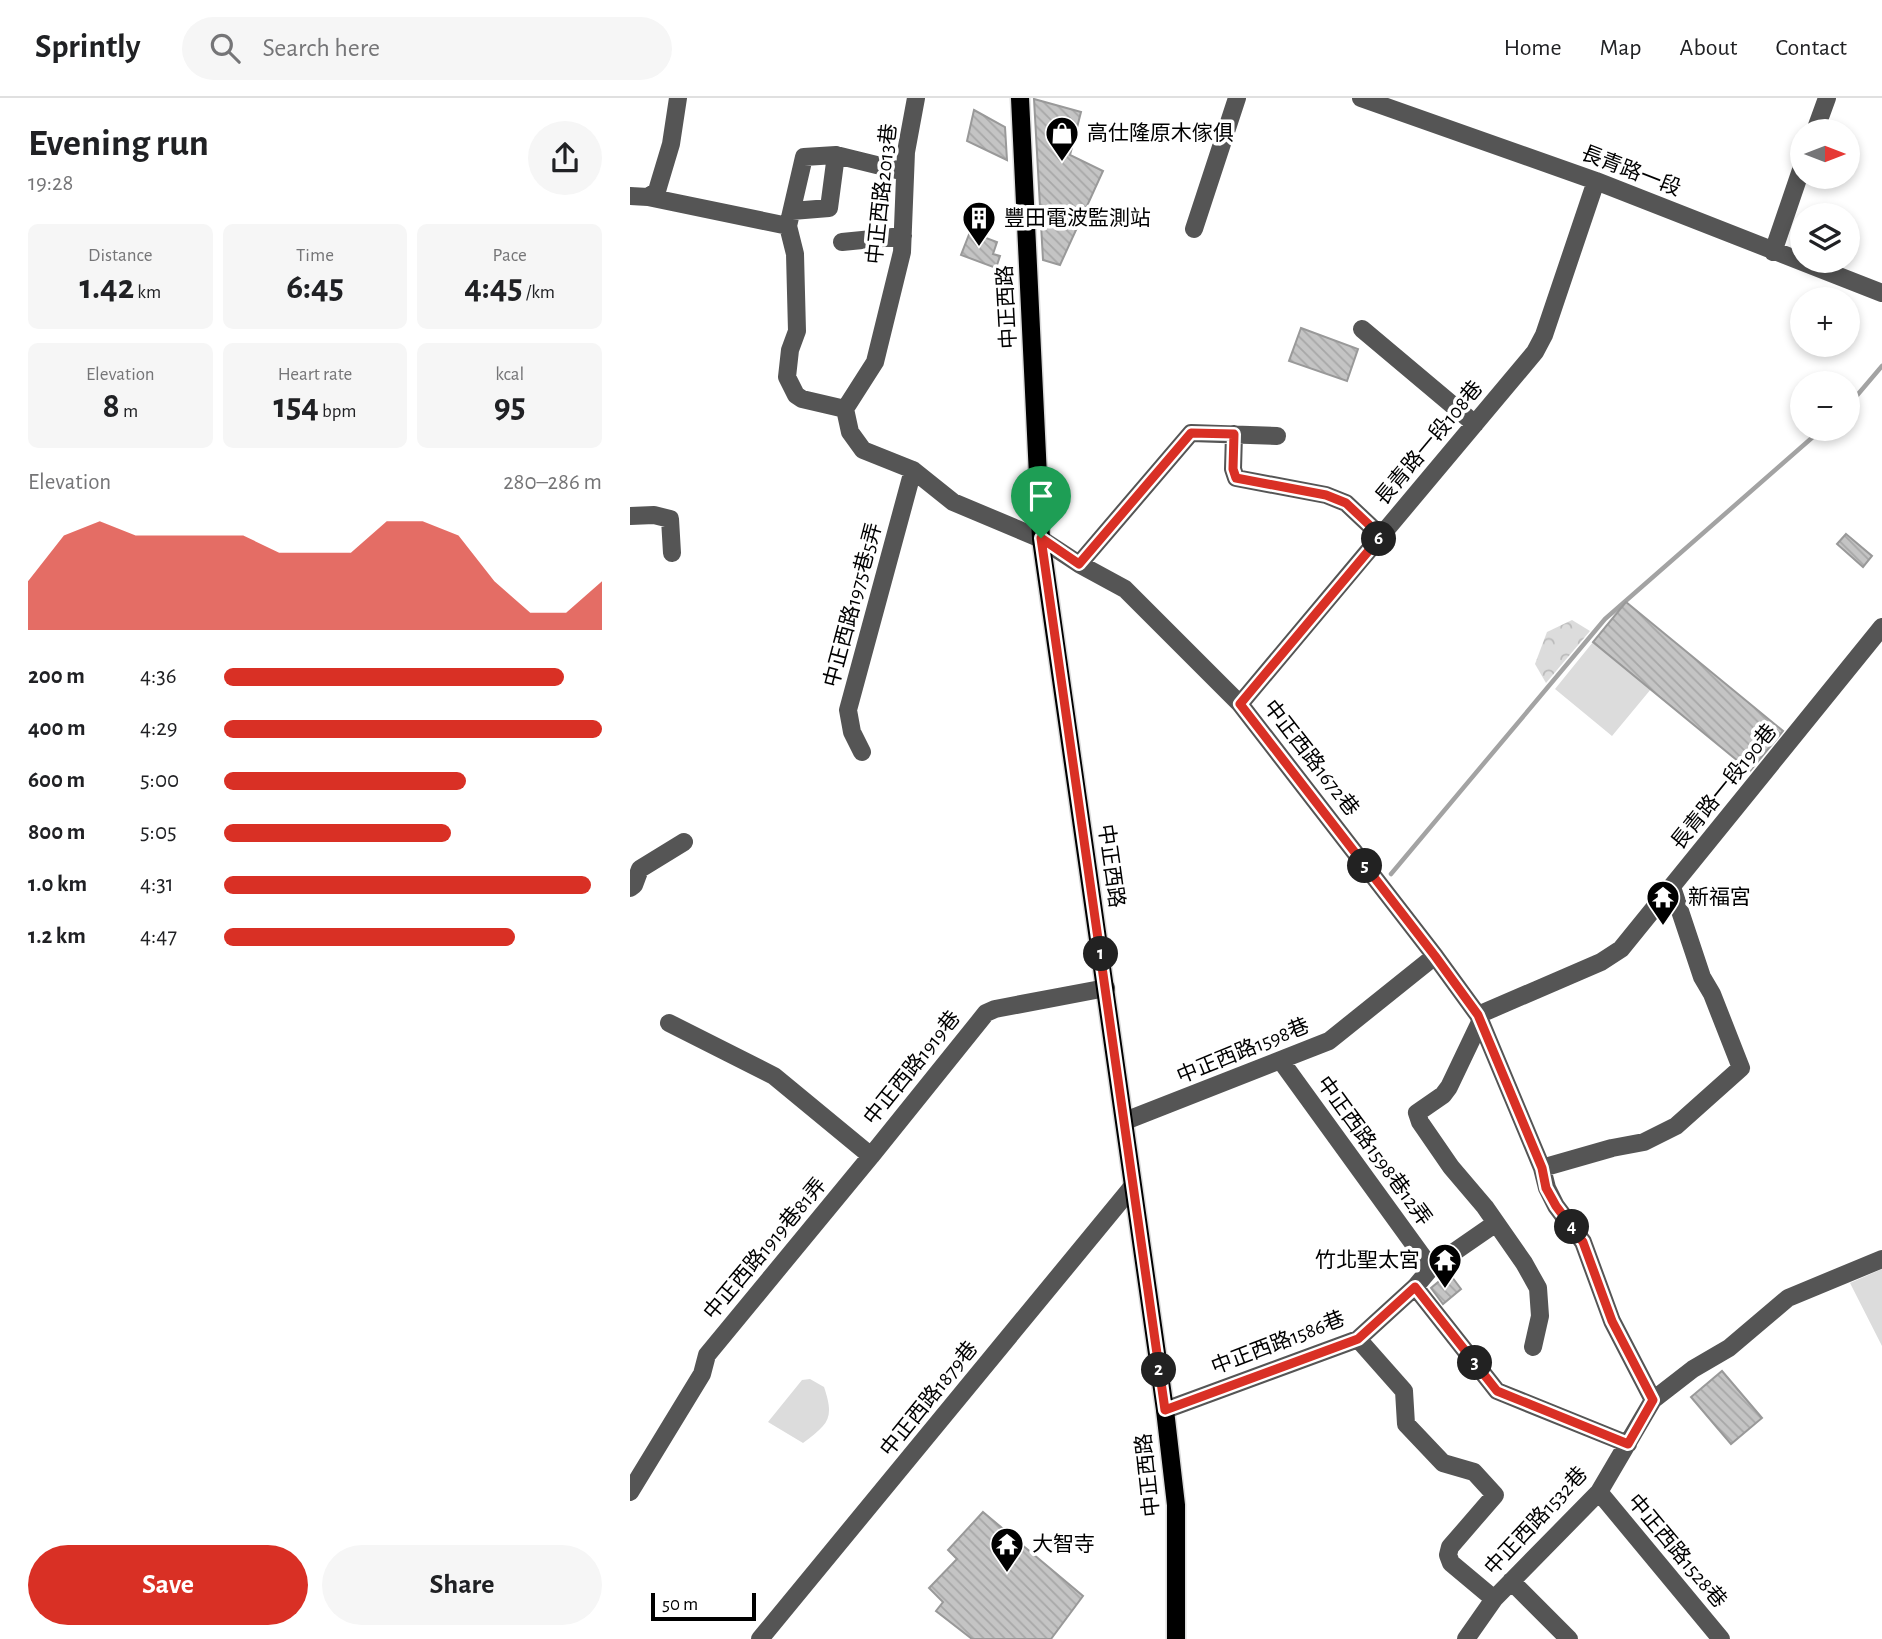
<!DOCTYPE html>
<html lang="en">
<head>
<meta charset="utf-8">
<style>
  :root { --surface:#fff; --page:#f6f6f6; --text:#202124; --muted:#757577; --line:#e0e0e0; --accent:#d93025 }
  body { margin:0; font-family:"Alegreya Sans","Noto Sans TC",sans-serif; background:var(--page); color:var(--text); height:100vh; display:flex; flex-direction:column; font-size:26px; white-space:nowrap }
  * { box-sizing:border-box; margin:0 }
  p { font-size:23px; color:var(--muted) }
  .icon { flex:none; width:38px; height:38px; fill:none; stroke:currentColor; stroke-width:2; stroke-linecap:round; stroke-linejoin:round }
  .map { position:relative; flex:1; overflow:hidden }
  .details { display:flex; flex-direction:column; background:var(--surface); width:630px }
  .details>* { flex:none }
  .needle { width:46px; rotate:90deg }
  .buttons { position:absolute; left:1160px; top:21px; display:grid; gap:14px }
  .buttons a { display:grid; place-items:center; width:70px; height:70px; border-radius:50%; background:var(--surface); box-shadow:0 4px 10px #0003; font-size:35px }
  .scale { position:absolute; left:21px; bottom:18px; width:105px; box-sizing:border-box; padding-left:7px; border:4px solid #000; border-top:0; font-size:19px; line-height:24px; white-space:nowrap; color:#000; -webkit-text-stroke:5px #fff; paint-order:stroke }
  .pin { position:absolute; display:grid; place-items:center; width:60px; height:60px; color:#fff; margin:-72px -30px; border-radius:50% 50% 50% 0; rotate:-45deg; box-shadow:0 0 7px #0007 }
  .pin .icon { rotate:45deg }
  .km { position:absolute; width:35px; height:35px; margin:-18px; border-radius:50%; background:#222; color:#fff; font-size:19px; line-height:35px; text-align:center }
  .round { display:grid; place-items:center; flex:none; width:74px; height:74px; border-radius:37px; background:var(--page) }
  .overview { display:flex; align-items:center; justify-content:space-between; height:119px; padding:0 28px }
  h1 { font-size:38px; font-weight:600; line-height:52px }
  .metrics { display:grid; grid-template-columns:repeat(3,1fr); gap:10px; height:119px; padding:7px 28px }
  .metrics div { display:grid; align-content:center; border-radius:10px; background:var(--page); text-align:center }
  .metrics b { font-size:35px; font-weight:600 }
  .metrics small { font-size:19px; font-weight:400 }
  .metrics p { font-size:19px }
  .chart { height:196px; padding:14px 28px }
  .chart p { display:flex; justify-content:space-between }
  .chart svg { width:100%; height:126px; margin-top:7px; fill:var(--accent); opacity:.7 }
  .action { display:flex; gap:14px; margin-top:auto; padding:14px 28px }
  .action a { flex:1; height:80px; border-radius:42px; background:var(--accent); color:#fff; font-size:28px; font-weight:600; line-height:80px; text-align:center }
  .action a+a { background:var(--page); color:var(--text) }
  ul { padding:0 28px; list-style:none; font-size:23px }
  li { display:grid; grid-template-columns:112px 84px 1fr; align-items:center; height:52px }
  li i { height:18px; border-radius:9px; background:var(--accent) }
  header { display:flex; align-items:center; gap:42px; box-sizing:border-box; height:98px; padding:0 35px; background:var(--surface); border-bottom:2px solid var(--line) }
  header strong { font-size:33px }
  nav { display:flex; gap:38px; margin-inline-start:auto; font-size:24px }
  .search { width:490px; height:63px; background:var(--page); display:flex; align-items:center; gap:18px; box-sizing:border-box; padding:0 24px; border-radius:38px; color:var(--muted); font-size:26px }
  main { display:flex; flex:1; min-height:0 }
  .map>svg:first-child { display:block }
  .grass { fill:#dcdcdc }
  .forest { fill:url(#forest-crowns) }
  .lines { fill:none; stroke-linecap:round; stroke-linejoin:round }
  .stream { stroke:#a3a3a3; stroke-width:4.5 }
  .building { fill:url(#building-back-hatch); stroke:#999; stroke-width:2 }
  .major-casing { stroke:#dbdbdb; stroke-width:21 }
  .minor { stroke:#555; stroke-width:18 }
  .major { stroke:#000; stroke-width:18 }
  .route-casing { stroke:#fff; stroke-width:14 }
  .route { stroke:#d93025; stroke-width:9 }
  .labels { text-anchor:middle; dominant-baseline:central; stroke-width:7; stroke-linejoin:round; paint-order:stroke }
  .poi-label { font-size:21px; fill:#000; stroke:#fff; text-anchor:start }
  .street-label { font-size:21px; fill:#000; stroke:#fff }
</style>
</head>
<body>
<header>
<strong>Sprintly</strong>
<div class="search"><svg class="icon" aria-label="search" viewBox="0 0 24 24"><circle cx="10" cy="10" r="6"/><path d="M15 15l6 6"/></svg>Search here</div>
<nav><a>Home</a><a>Map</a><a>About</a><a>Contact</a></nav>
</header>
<main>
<section class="details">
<div class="overview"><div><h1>Evening run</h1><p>19:28</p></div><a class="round"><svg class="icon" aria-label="share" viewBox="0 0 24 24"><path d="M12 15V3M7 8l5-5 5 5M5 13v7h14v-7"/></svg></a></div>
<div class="metrics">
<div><p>Distance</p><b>1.42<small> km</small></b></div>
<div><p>Time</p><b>6:45</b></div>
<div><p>Pace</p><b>4:45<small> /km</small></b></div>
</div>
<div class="metrics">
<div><p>Elevation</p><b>8<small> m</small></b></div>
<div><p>Heart rate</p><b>154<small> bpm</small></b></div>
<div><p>kcal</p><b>95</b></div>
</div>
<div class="chart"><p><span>Elevation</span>280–286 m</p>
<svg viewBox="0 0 160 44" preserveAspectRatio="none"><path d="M0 44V27L10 11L20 6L30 11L40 11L50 11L60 11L70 17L80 17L90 17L100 6L110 6L120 11L130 27L140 38L150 38L160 27V44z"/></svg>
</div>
<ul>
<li><b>200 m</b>4:36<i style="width:90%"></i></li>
<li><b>400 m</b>4:29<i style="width:100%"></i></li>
<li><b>600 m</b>5:00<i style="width:64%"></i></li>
<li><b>800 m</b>5:05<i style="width:60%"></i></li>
<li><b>1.0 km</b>4:31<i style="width:97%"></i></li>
<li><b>1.2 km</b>4:47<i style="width:77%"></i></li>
</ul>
<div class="action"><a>Save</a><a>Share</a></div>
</section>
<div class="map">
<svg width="1252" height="1541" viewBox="0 0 1252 1541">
  <defs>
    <pattern id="forest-crowns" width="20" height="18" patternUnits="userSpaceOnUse" patternTransform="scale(1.75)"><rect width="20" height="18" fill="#dcdcdc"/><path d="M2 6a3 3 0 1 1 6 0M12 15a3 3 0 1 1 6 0" fill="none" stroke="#bbb"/></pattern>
    <pattern id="building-back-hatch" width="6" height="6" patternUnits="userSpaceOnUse" patternTransform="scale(1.75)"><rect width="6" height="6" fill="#c4c4c4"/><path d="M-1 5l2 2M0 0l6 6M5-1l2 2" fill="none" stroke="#a7a7a7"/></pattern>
  </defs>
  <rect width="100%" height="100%" fill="#fff"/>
  <path class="grass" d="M 963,544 L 1021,591 L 982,638 L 925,591 Z
    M 1252,1171 L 1252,1248 L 1220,1185 Z
    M 180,1281 L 194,1289 C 205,1321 198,1326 173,1345 L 138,1324 L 172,1282 Z"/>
  <path class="forest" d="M 942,522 L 960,533 L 916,585 L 905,566 L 917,534 Z"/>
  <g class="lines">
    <path class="stream" d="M 1218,308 L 1252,268
      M 761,776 L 975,521 L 1192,331"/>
  </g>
  <path class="building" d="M 404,1 L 451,14 L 440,57 L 473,73 L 430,167 L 413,162 Z
    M 344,12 L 375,29 L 377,62 L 337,43 Z
    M 340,134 L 367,144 L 363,156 L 370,158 L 366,170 L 331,157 Z
    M 671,230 L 728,251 L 717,283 L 659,263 Z
    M 1216,436 L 1242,458 L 1233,469 L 1207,446 Z
    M 996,504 L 1153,633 L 1120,673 L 963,544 Z
    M 819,1175 L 831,1191 L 813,1206 L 801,1190 Z
    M 1092,1273 L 1132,1320 L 1101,1346 L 1061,1299 Z
    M 353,1414 L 453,1498 L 421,1541 L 342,1541 L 306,1513 L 313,1504 L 299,1490 L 327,1461 L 318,1452 Z"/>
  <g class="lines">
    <defs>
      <path id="major" d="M 390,0 L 411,441 L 535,1312 L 546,1407 L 546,1541"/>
    </defs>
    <use href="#major" class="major-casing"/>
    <path class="minor" d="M 731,0 L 966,83 L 1252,195
      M 1185,33 L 1197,0
      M 206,57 L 174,59 L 158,128 L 165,156 L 167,233 L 160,252 L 157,279 L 166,297 L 172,301 L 215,311
      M 0,98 L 18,99 L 158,128
      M 18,99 L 27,93 L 29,86 L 41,46 L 48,0
      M 162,113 L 199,110 L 206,57 L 275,74
      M 564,131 L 607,0
      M 212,144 L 273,138
      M 1143,154 L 1172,69
      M 732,231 L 845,326
      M 215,311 L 220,334 L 233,352 L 283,372 L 323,404 L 411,441 L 449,466 L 495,491 L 610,606 L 805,858 L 848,917 L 912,1070 L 917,1090 L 926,1108 L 953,1144 L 982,1223 L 1023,1302
      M 215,311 L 245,264 L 272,154 L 276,54 L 286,0
      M 604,336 L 603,371 L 606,380 L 696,397 L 716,405 L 751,438
      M 0,418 L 24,417 L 40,421 L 42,455
      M 449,466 L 561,335 L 647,338
      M 610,606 L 905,254 L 914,237 L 966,83
      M 232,654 L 222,634 L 218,612 L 283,372
      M 0,790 L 4,787 L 10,771 L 54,744
      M 848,917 L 971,864 L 991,851 L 1252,529
      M 850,924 L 819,989 L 813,997 L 787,1015 L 790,1024 L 821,1069 L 855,1109 L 894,1165 L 908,1190 L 910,1218 L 903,1249
      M 39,925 L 144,978 L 241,1058 L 356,915 L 365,911 L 476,890
      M 651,963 L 801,1170
      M 495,1023 L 699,943 L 805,858
      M 912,1070 L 982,1050 L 1014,1044 L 1046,1028 L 1111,970 L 1082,896 L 1072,879 L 1042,789
      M 785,1189 L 867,1293 L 998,1346
      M 728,1241 L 774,1293 L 776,1326 L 813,1365 L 844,1374 L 865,1397 L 820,1449 L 818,1457 L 821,1465 L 864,1501
      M 535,1312 L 728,1241 L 785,1189 L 801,1170 L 866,1125
      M 0,1394 L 72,1276 L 77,1257 L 241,1058
      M 969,1394 L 1091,1541
      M 881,1483 L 939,1541
      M 130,1541 L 502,1089
      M 836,1541 L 864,1501 L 969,1394 L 1023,1302 L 1063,1271 L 1099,1250 L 1158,1200 L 1252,1161"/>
    <use href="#major" class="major"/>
  </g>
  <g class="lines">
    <defs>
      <path id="route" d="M 561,335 L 604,336 L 603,371 L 606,380 L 696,397 L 716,405 L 751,438 L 610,606 L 805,858 L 848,917 L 912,1070 L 916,1090 L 926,1108 L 953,1144 L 982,1223 L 1023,1302 L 998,1346 L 867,1293 L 785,1189 L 728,1241 L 535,1312 L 411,440 L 449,466 Z"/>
    </defs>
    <use href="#route" class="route-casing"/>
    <use href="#route" class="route"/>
  </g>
  <defs>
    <symbol id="shop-pin" viewBox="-11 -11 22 30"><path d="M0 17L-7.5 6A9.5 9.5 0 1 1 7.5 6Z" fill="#000" stroke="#fff"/><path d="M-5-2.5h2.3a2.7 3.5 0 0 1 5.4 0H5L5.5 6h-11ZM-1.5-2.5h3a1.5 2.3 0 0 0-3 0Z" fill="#fff"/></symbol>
    <symbol id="building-pin" viewBox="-11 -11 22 30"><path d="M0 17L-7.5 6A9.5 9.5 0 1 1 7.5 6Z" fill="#000" stroke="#fff"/><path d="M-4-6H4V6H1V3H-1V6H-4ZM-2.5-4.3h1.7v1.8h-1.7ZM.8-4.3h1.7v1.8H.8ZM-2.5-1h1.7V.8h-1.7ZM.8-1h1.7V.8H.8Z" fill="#fff"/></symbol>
    <symbol id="temple-pin" viewBox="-11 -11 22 30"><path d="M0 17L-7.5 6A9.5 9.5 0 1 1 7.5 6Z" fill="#000" stroke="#fff"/><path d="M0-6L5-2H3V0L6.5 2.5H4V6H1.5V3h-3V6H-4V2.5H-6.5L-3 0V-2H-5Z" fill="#fff"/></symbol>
  </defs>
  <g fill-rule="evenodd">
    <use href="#shop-pin" x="413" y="16" width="38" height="52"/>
    <use href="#building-pin" x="330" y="101" width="38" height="52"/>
    <use href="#temple-pin" x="1014" y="780" width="38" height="52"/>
    <use href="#temple-pin" x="796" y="1143" width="38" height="52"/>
    <use href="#temple-pin" x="358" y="1427" width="38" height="52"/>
  </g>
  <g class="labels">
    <g class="poi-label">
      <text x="457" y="35">高仕隆原木傢俱</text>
      <text x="374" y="120">豐田電波監測站</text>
      <text x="1058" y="799">新福宮</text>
      <text x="790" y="1162" text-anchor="end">竹北聖太宮</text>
      <text x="402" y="1446">大智寺</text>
    </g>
    <g class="street-label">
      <text transform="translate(1001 73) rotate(21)">長青路一段</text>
      <text transform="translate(252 96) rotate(-84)">中正西路2013巷</text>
      <text transform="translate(377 209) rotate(-93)">中正西路</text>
      <text transform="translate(799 345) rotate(-50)">長青路一段108巷</text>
      <text transform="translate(223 507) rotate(-75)">中正西路1975巷5弄</text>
      <text transform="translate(681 660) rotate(52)">中正西路1672巷</text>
      <text transform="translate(1094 689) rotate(-51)">長青路一段190巷</text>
      <text transform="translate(481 768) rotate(82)">中正西路</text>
      <text transform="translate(613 953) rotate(-22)">中正西路1598巷</text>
      <text transform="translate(282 970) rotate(-51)">中正西路1919巷</text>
      <text transform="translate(744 1053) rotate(54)">中正西路1598巷12弄</text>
      <text transform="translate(135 1151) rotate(-50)">中正西路1919巷81弄</text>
      <text transform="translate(648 1245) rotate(-21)">中正西路1586巷</text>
      <text transform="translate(299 1301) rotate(-51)">中正西路1879巷</text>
      <text transform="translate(518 1377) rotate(-96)">中正西路</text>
      <text transform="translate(906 1423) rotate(-47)">中正西路1532巷</text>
      <text transform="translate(1047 1453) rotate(50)">中正西路1528巷</text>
    </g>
  </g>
</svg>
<div class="buttons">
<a><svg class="needle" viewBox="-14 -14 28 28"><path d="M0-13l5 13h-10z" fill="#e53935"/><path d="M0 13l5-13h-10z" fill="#757577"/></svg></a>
<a><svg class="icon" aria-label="layers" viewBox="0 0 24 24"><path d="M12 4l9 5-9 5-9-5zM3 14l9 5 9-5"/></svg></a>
<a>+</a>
<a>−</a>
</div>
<div class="scale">50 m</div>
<div class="pin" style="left:411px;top:440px;background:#1e9e55"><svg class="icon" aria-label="arrive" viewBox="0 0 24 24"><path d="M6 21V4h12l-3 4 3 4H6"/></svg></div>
<b class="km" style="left:471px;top:856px">1</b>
<b class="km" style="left:529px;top:1272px">2</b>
<b class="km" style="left:845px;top:1265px">3</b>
<b class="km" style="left:942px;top:1129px">4</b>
<b class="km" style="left:735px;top:768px">5</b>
<b class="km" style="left:749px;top:441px">6</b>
</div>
</main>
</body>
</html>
